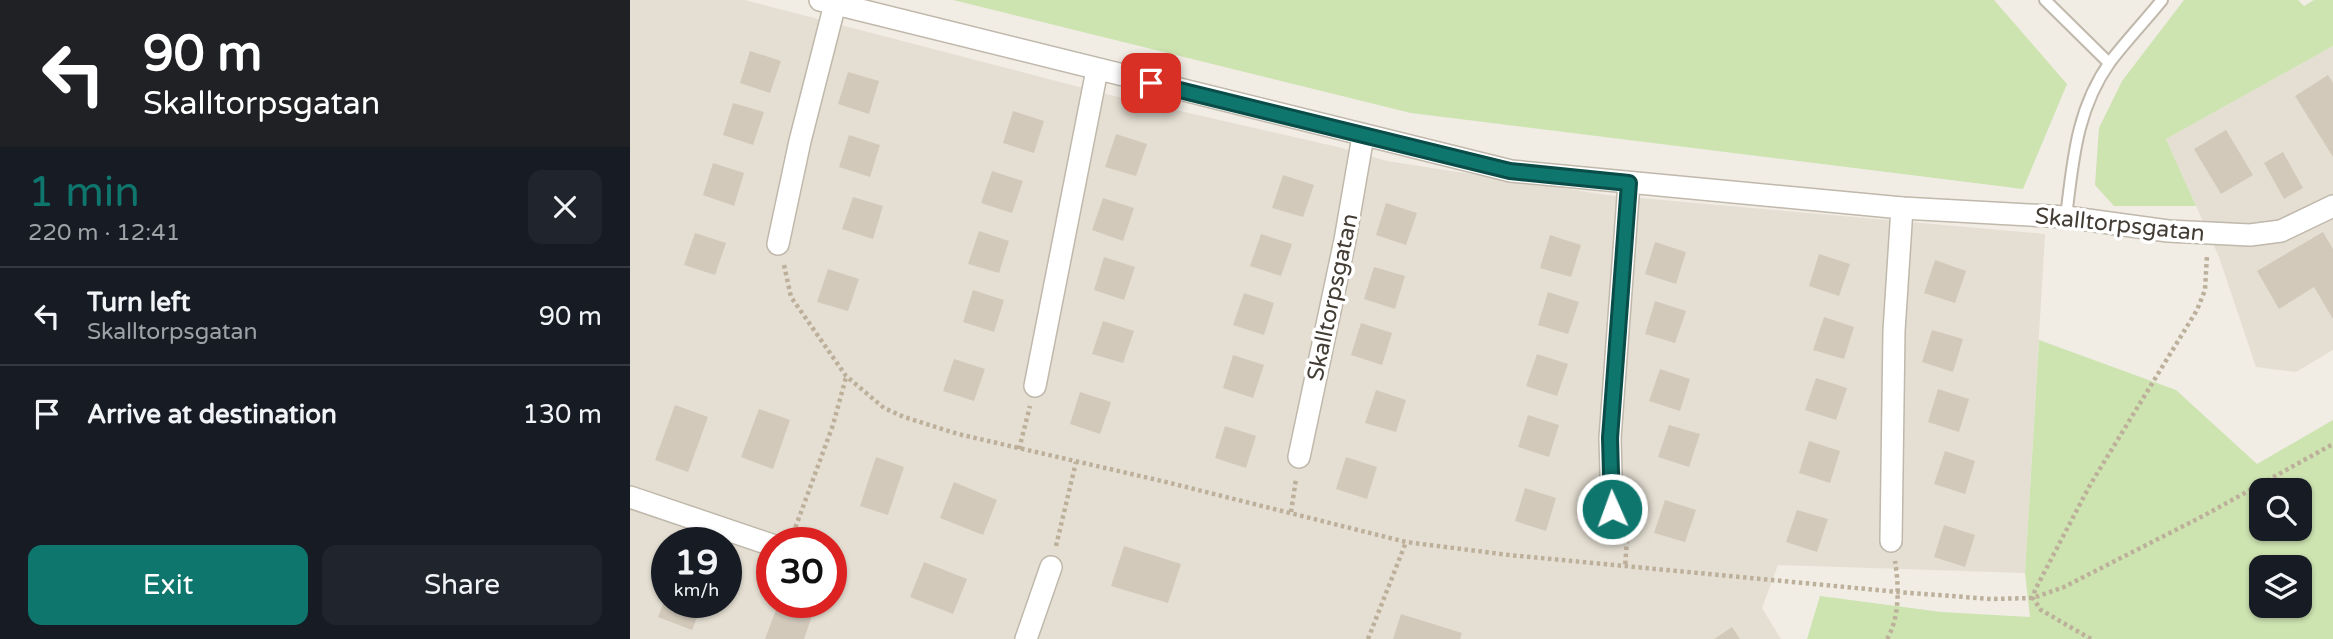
<!DOCTYPE html>
<html lang="en">
<head>
<meta charset="utf-8">
<style>
	:root { --surface:#171b24; --page:#20242c; --text:#f1f3f6; --muted:#9ea1a6; --line:#363941; --accent:#0f766e }
	body { margin:0; font-family:"Varela Round",sans-serif; background:var(--page); color:var(--text); height:100vh; display:flex; flex-direction:column; font-size:26px; white-space:nowrap }
	* { box-sizing:border-box; margin:0 }
	p { font-size:23px; color:var(--muted) }
	.icon { flex:none; width:38px; height:38px; fill:none; stroke:currentColor; stroke-width:2; stroke-linecap:round; stroke-linejoin:round }
	.map { position:relative; flex:1; overflow:hidden }
	.side { display:flex; flex-direction:column; background:var(--surface); width:630px }
	.side>* { flex:none }
	.guide { background:#202124; color:#fff; overflow:hidden }
	.tools { position:absolute; left:1619px; top:478px; display:grid; gap:14px }
	.tools a { display:grid; place-items:center; width:63px; height:63px; border-radius:14px; background:var(--surface); box-shadow:0 2px 5px #0004; font-size:35px }
	.speed { position:absolute; left:21px; top:527px; display:flex; gap:14px; font-size:35px; font-weight:700; text-align:center }
	.speed>* { display:grid; place-content:center; width:91px; height:91px; border-radius:50%; background:var(--surface); box-shadow:0 2px 5px #0004; line-height:1 }
	.speed small { font-size:18px; font-weight:400 }
	.speed .limit { border:10px solid #d22; background:#fff; color:#111 }
	.pin { position:absolute; display:grid; place-items:center; width:60px; height:60px; color:#fff; margin:-30px; border-radius:14px; box-shadow:0 4px 10px #0006 }
	.me { position:absolute; width:77px; margin:-38px; rotate:358deg; stroke-linejoin:round; filter:drop-shadow(0 0 5px #0008) }
	.turn { display:flex; align-items:center; gap:24px; height:147px; padding:0 28px; font-size:32px }
	.turn .icon { width:91px; height:91px; stroke-width:2.5 }
	.turn b { display:block; font-size:49px; line-height:60px }
	.round { display:grid; place-items:center; flex:none; width:74px; height:74px; border-radius:14px; background:var(--page) }
	.summary { display:flex; align-items:center; justify-content:space-between; height:119px; padding:0 28px }
	h1 { font-size:42px; font-weight:600; line-height:52px; color:var(--accent) }
	.cta { display:flex; gap:14px; margin-top:auto; padding:14px 28px }
	.cta a { flex:1; height:80px; border-radius:14px; background:var(--accent); color:#fff; font-size:28px; font-weight:600; line-height:80px; text-align:center }
	.cta a+a { background:var(--page); color:var(--text) }
	ul { padding:0; list-style:none }
	li { display:flex; align-items:center; gap:21px; height:98px; padding:0 28px; border-top:2px solid var(--line) }
	li div { flex:1 }
	li b { display:block; font-size:26px }
	li em { font-style:normal }
	main { display:flex; flex:1; min-height:0 }
	.map>svg:first-child { display:block }
	.residential { fill:#e5dfd3; fill-rule:evenodd }
	.green { fill:#cde3b0; fill-rule:evenodd }
	.building { fill:#d2c9bb }
	.lines { fill:none; stroke-linecap:round; stroke-linejoin:round }
	.lane-casing { stroke:#bfb8ab; stroke-width:14 }
	.street-casing { stroke:#bfb8ab; stroke-width:24 }
	.path { stroke:#bdb09b; stroke-width:4.5; stroke-dasharray:3.5 3.5; stroke-linecap:butt }
	.lane { stroke:#fff; stroke-width:10 }
	.street { stroke:#fff; stroke-width:21 }
	.route-casing { stroke:#0a4d48; stroke-width:18 }
	.route { stroke:#0f766e; stroke-width:12 }
	.labels { text-anchor:middle; stroke-width:7; stroke-linejoin:round; paint-order:stroke }
	.street-label { font-size:23px; fill:#433d35; stroke:#fff }
</style>
</head>
<body>
<main>
<section class="side">
<div class="guide">
<div class="turn"><svg class="icon" aria-label="left" viewBox="0 0 24 24"><path d="M17 20v-9H6M10 6l-5 5 5 5"/></svg><div><b>90 m</b>Skalltorpsgatan</div></div>
</div>
<div class="summary"><div><h1>1 min</h1><p>220 m · 12:41</p></div><a class="round"><svg class="icon" aria-label="close" viewBox="0 0 24 24"><path d="M6 6l12 12M18 6L6 18"/></svg></a></div>
<ul>
<li><svg class="icon" aria-label="left" viewBox="0 0 24 24"><path d="M17 20v-9H6M10 6l-5 5 5 5"/></svg><div><b>Turn left</b><p>Skalltorpsgatan</p></div><em>90 m</em></li>
<li><svg class="icon" aria-label="arrive" viewBox="0 0 24 24"><path d="M6 21V4h12l-3 4 3 4H6"/></svg><div><b>Arrive at destination</b></div><em>130 m</em></li>
</ul>
<div class="cta"><a>Exit</a><a>Share</a></div>
</section>
<div class="map">
<svg width="1703" height="639" viewBox="0 0 1703 639">
	<rect width="100%" height="100%" fill="#f1ede5"/>
	<g class="residential">
		<path d="M0 0H115L480 95 708 147 757 161 977 195 1415 234 1395 573 1148 565 1132 608 1151 639H0ZM37 542H96V602H37ZM142 542H201V602H142Z"/>
		<polygon points="1703,46 1703,350 1666,372 1626,367 1589,257 1536,139"/>
	</g>
	<g class="green">
		<polygon points="323,0 1364,0 1437,84 1393,189 781,113"/>
		<polygon points="1554,0 1668,0 1674,6 1684,0 1703,0 1703,46 1536,139 1566,206 1484,206 1465,185 1469,128 1492,81"/>
		<path d="M1409 340 1546 390 1627 464 1703 420V639H1177L1190 596 1311 612 1400 617 1395 573ZM1670 490V528H1631V490ZM1631 567H1670V606H1631Z"/>
	</g>
	<g class="building">
		<polygon points="120,51 151,61 140,93 110,83"/>
		<polygon points="218,72 249,81 239,114 208,104"/>
		<polygon points="1698,75 1703,83 1703,157 1665,96"/>
		<polygon points="103,103 134,112 123,145 93,135"/>
		<polygon points="383,111 414,121 404,153 373,143"/>
		<polygon points="1596,130 1623,175 1591,194 1564,149"/>
		<polygon points="486,134 517,144 506,176 475,167"/>
		<polygon points="219,135 250,145 240,177 209,167"/>
		<polygon points="1653,152 1673,188 1654,199 1634,163"/>
		<polygon points="83,163 114,173 104,206 73,195"/>
		<polygon points="362,171 393,181 382,213 351,203"/>
		<polygon points="653,175 684,185 673,217 642,208"/>
		<polygon points="223,197 253,206 243,239 212,229"/>
		<polygon points="473,198 504,208 493,241 462,230"/>
		<polygon points="756,203 787,213 776,245 746,235"/>
		<polygon points="349,231 379,241 369,273 338,264"/>
		<polygon points="1693,232 1703,249 1703,319 1684,287 1649,309 1627,271"/>
		<polygon points="65,233 96,243 85,275 54,265"/>
		<polygon points="631,234 662,244 651,276 620,266"/>
		<polygon points="920,235 951,245 941,277 910,268"/>
		<polygon points="1025,242 1056,252 1046,284 1015,274"/>
		<polygon points="1189,254 1220,264 1209,296 1179,286"/>
		<polygon points="474,257 505,267 494,300 464,290"/>
		<polygon points="1305,260 1336,271 1325,303 1294,293"/>
		<polygon points="744,267 775,276 765,309 734,299"/>
		<polygon points="198,269 229,279 218,311 187,302"/>
		<polygon points="343,290 374,300 364,332 333,322"/>
		<polygon points="918,292 949,302 938,334 908,325"/>
		<polygon points="614,293 644,303 634,335 603,325"/>
		<polygon points="1025,301 1056,311 1045,343 1015,334"/>
		<polygon points="1194,317 1224,327 1214,359 1183,350"/>
		<polygon points="473,321 504,331 493,363 462,354"/>
		<polygon points="731,323 762,333 752,365 721,355"/>
		<polygon points="1302,330 1333,339 1323,372 1292,362"/>
		<polygon points="907,354 938,364 927,396 896,386"/>
		<polygon points="603,355 634,365 623,398 593,388"/>
		<polygon points="324,359 355,369 344,401 313,391"/>
		<polygon points="1030,369 1060,379 1050,411 1019,401"/>
		<polygon points="1186,378 1217,388 1206,420 1175,410"/>
		<polygon points="1308,389 1339,399 1329,432 1298,422"/>
		<polygon points="746,390 776,400 766,432 735,423"/>
		<polygon points="450,392 481,402 470,434 440,424"/>
		<polygon points="45,405 78,417 58,472 25,460"/>
		<polygon points="129,409 160,420 143,469 111,457"/>
		<polygon points="898,415 929,425 919,457 888,447"/>
		<polygon points="1039,425 1070,434 1059,467 1028,457"/>
		<polygon points="595,426 626,436 616,468 585,458"/>
		<polygon points="1179,441 1210,451 1200,483 1169,473"/>
		<polygon points="1315,451 1345,461 1335,494 1304,484"/>
		<polygon points="246,457 274,467 258,515 230,506"/>
		<polygon points="716,457 747,467 737,499 706,489"/>
		<polygon points="324,482 367,500 353,535 310,518"/>
		<polygon points="895,488 926,498 916,531 885,521"/>
		<polygon points="1035,500 1066,510 1055,542 1024,533"/>
		<polygon points="1167,510 1198,519 1187,552 1156,542"/>
		<polygon points="1314,525 1345,535 1335,567 1304,557"/>
		<polygon points="494,546 551,564 538,603 481,586"/>
		<polygon points="294,562 337,579 323,614 280,597"/>
		<polygon points="37,595 37,602 73,602 62,630 28,617"/>
		<polygon points="149,602 183,613 174,639 135,639"/>
		<polygon points="771,614 832,633 830,639 763,639"/>
		<polygon points="1102,627 1110,639 1084,639"/>
	</g>
	<g class="lines">
		<g class="lane-casing">
			<g id="lane">
				<polyline points="1415,0 1479,63"/>
				<path d="M1436 217C1443 161 1446 110 1480 62 1496 41 1515 21 1532 0"/>
			</g>
		</g>
		<g class="street-casing">
			<g id="street">
				<polyline points="190,0 881,171 1272,208 1436,217 1538,231 1620,235 1651,231 1703,206"/>
				<polyline points="148,244 170,141 205,4"/>
				<polyline points="405,386 467,70"/>
				<polyline points="669,457 715,240 733,136"/>
				<polyline points="0,497 142,545"/>
				<polyline points="982,509 980,438 999,183"/>
				<polyline points="1261,541 1264,331 1272,208"/>
				<polyline points="396,639 421,567"/>
			</g>
		</g>
		<g class="path">
			<polyline points="154,265 161,297 216,376 254,408 274,417 328,434 536,482 776,542 879,555 1268,592 1361,599 1403,598 1434,587 1575,515 1703,444"/>
			<polyline points="389,449 400,406"/>
			<polyline points="661,512 666,479"/>
			<polyline points="991,527 997,540 995,567"/>
			<polyline points="163,534 203,425 216,377"/>
			<polyline points="426,546 446,462"/>
			<polyline points="738,639 776,542"/>
			<path d="M1257 639C1270 617 1269 586 1265 561"/>
			<polyline points="1461,639 1411,610 1403,598 1405,590 1460,485 1567,310 1575,290 1577,255"/>
		</g>
		<use href="#lane" class="lane"/>
		<use href="#street" class="street"/>
	</g>
	<g class="lines">
		<g class="route-casing">
			<polyline id="route" points="521,83 880,171 999,183 980,438 982,509"/>
		</g>
		<use href="#route" class="route"/>
	</g>
	<g class="labels">
		<g class="street-label">
			<text transform="translate(1490 224) rotate(6)" y="8">Skalltorpsgatan</text>
			<text transform="translate(702 297) rotate(-78)" y="8">Skalltorpsgatan</text>
		</g>
	</g>
</svg>
<div class="tools">
<a><svg class="icon" aria-label="search" viewBox="0 0 24 24"><circle cx="10" cy="10" r="6"/><path d="M15 15l6 6"/></svg></a>
<a><svg class="icon" aria-label="layers" viewBox="0 0 24 24"><path d="M12 4l9 5-9 5-9-5zM3 14l9 5 9-5"/></svg></a>
</div>
<div class="speed"><div>19<small>km/h</small></div><div class="limit">30</div></div>
<div class="pin" style="left:521px;top:83px;background:#d93025"><svg class="icon" aria-label="arrive" viewBox="0 0 24 24"><path d="M6 21V4h12l-3 4 3 4H6"/></svg></div>
<svg class="me" style="left:982px;top:509px" viewBox="-20 -20 40 40"><circle r="17" fill="#0f766e" stroke="#fff" stroke-width="3"/><path d="M0-11L8 9 0 5-8 9z" fill="#fff"/></svg>
</div>
</main>
</body>
</html>
